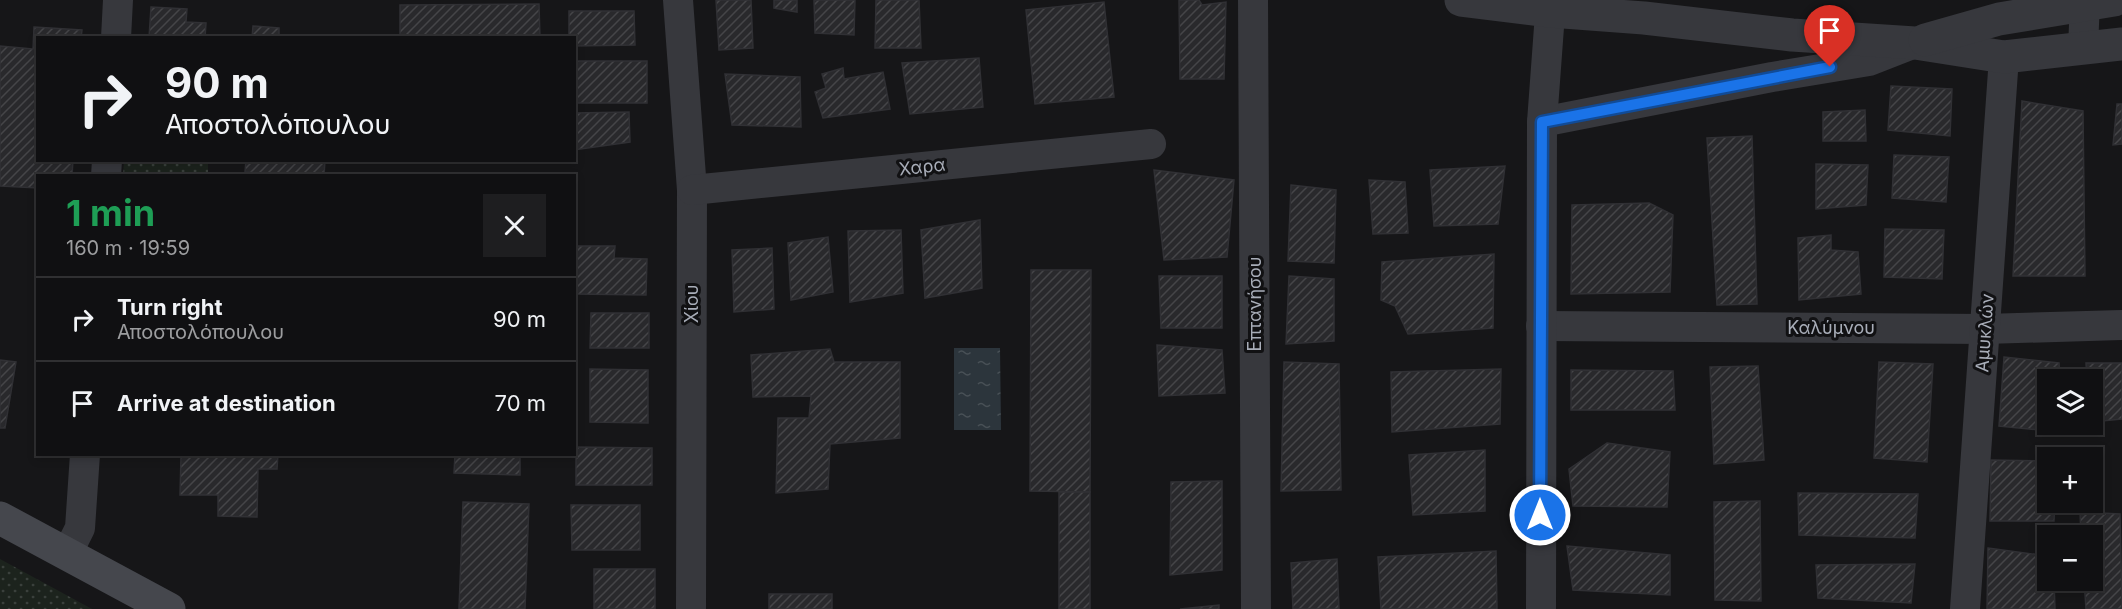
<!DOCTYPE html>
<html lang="en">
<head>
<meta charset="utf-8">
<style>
	:root { --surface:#101012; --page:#1e1e20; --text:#f1f3f6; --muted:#9c9d9f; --line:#303032 }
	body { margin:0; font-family:Inter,sans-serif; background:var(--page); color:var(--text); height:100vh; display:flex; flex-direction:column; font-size:22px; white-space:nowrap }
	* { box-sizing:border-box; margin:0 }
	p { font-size:20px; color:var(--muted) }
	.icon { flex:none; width:33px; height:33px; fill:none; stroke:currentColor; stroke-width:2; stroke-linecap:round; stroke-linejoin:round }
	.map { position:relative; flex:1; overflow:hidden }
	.details { position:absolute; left:36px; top:174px; width:540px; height:282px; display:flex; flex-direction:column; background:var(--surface); border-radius:0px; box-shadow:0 3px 9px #0003,0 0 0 2px var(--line) }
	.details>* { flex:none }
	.guide { position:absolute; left:36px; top:36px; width:540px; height:126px; border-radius:0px; box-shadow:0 3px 9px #0003,0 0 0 2px var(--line); background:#101012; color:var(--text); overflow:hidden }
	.controls { position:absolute; left:2037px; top:369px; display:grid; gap:12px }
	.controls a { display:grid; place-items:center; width:66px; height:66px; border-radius:0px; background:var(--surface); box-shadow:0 3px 9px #0003,0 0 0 2px var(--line); font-size:30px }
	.pin { position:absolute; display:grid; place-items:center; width:51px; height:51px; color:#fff; margin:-62px -26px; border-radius:50% 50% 50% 0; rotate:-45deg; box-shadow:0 0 6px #0007 }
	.pin .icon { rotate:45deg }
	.me { position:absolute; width:66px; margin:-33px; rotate:0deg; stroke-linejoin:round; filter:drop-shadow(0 0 4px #0008) }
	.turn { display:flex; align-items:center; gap:21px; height:126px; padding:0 30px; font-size:27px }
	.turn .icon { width:78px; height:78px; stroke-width:2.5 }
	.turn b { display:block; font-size:42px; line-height:51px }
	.round { display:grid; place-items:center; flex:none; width:63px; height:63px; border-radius:0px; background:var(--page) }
	.overview { display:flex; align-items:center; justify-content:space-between; height:102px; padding:0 30px }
	h1 { font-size:36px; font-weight:700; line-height:45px; color:#1e9e55 }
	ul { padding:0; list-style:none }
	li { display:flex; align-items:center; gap:18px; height:84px; padding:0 30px; border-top:2px solid var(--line) }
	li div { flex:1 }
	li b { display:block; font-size:22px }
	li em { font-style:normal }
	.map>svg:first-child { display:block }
	.garden { fill:url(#garden-dots) }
	.water { fill:url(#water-ripples) }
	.building { fill:url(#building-hatch); stroke:#303034; stroke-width:1.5 }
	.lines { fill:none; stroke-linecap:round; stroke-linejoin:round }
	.minor { stroke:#37383d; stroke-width:30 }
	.tertiary { stroke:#37383d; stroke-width:33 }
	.secondary { stroke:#45474d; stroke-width:33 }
	.route-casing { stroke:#114b97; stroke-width:15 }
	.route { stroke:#1a73e8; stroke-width:10 }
	.labels { text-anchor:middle; stroke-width:6; stroke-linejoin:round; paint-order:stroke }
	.street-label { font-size:18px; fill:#a8adb8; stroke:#111113 }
</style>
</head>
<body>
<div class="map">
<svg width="2122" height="609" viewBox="0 0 2122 609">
	<defs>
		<pattern id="garden-dots" width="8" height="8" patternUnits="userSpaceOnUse" patternTransform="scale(1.5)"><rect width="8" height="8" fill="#1c231d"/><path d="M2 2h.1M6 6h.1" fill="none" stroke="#3a403c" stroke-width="1.8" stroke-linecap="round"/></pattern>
		<pattern id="water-ripples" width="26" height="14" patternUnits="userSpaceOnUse" patternTransform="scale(1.5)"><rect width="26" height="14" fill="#2c353c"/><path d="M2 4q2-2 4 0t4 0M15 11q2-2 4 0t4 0" fill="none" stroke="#485056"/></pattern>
		<pattern id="building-hatch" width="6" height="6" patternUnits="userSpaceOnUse" patternTransform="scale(1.5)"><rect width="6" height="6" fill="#29292c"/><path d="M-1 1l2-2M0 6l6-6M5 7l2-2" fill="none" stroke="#454548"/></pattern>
	</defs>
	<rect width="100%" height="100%" fill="#161618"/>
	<g class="garden">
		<polygon points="124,161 208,161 208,175 123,175"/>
		<polygon points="0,559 92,609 0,609"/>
	</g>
	<polygon class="water" points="954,348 1000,348 1001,430 954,430"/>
	<g class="building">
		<polygon points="716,0 751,0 753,48 719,50"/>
		<polygon points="774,0 797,0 797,12 774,8"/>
		<polygon points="814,0 855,0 854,35 815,33"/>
		<polygon points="876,0 919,0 921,48 875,48"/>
		<polygon points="1179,0 1199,0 1202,5 1226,2 1224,79 1180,79"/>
		<polygon points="1104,2 1114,97 1035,104 1026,10"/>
		<polygon points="539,4 540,38 400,38 400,5"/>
		<polygon points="151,7 187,9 186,22 206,23 205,38 149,38"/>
		<polygon points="569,11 634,11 635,45 574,46 574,38 569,38"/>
		<polygon points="253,26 279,28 279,38 252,38"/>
		<polygon points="34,27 82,30 81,38 38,38 38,160 73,160 72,176 38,176 38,188 0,186 0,46 33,49"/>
		<polygon points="979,58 983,107 910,114 902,63"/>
		<rect x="574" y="61" width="73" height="42"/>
		<polygon points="843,68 844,79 883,72 890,109 823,118 815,92 826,88 822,74"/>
		<polygon points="725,74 800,77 801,127 732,125"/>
		<polygon points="1891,86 1952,89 1950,136 1888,130"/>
		<polygon points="2022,101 2083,111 2085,276 2013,276"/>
		<polygon points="2117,104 2122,104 2122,144 2113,145"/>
		<polygon points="1865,110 1866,141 1823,141 1823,112"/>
		<polygon points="629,112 630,142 574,150 574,113"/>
		<polygon points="1752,136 1757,304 1717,305 1707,138"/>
		<polygon points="1894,155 1949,157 1946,202 1892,198"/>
		<polygon points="246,160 325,160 324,176 279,176 279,174 245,172"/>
		<polygon points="1816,164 1868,165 1866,205 1816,209"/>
		<polygon points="1505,166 1498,224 1434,226 1430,170"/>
		<polygon points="1154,170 1234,180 1227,257 1164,260"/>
		<polygon points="1369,180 1405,182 1408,233 1373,234"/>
		<polygon points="1291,185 1336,190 1334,263 1288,261"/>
		<polygon points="1649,203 1673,215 1670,292 1571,294 1572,205"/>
		<polygon points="980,220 982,288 925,298 921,230"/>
		<polygon points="1885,229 1944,230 1942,279 1884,277"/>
		<polygon points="901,230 903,293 850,302 848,231"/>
		<polygon points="1831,235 1831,250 1858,252 1861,294 1799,300 1798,238"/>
		<polygon points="828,237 833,292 791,300 788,243"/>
		<polygon points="574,246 615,246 614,258 647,259 646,295 574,294"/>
		<polygon points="772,248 774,309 734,312 732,250"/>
		<polygon points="1494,254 1493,328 1408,334 1395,306 1381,300 1382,262"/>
		<polygon points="1031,270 1091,270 1090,492 1030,491"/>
		<polygon points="1159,276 1222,276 1222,328 1161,328"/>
		<polygon points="1289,276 1334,279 1334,341 1286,344"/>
		<polygon points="591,313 649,313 649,348 590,348"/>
		<polygon points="1157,345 1222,350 1225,393 1159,396"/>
		<polygon points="830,349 834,362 900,362 900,438 830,444 828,489 776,493 778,418 809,418 811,396 753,397 751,355"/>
		<polygon points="2004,357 2059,363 2060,380 2048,380 2048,424 2061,424 2061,432 1999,426"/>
		<polygon points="0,360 16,362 5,428 0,428"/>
		<polygon points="1284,362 1339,364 1341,490 1281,491"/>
		<polygon points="1879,362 1933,364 1927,462 1874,458"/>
		<polygon points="2086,363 2122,363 2122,419 2092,422 2092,380 2087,380"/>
		<polygon points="1758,366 1764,460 1714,464 1710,367"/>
		<polygon points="590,369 648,370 648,423 590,422"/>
		<polygon points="1501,369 1500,424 1392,432 1391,372"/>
		<polygon points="1571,370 1673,371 1675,410 1571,410"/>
		<polygon points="1607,443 1670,452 1667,507 1573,506 1569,469"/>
		<polygon points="576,447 652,448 652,485 576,485"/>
		<polygon points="1485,450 1485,511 1413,515 1409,455"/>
		<polygon points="278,454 277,469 258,469 257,517 218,516 218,495 180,495 181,456 164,455"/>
		<polygon points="455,454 520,454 520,475 454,473"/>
		<polygon points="1991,460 2048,461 2048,502 2055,502 2054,521 1990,521"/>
		<polygon points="1222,481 1222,570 1170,575 1171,482"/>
		<rect x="1059" y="492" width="31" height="117"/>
		<polygon points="1798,493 1918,494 1915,538 1799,535"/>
		<polygon points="1760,501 1761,601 1715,600 1714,502"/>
		<polygon points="463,502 529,504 525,609 459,609"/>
		<polygon points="571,505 640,505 640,550 572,550"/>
		<polygon points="2080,512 2120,514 2122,609 2086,609 2084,580 2092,580 2092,536 2081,536"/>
		<polygon points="1567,546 1670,555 1670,595 1573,590"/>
		<polygon points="1988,548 2048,556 2048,580 2054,580 2055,609 1987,609"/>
		<polygon points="1496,551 1497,609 1381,609 1378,557"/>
		<polygon points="1337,559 1339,609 1293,609 1291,563"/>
		<polygon points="1915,564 1911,603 1818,598 1816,565"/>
		<rect x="594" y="569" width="61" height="40"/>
		<rect x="769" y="594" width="63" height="15"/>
		<polygon points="1219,605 1219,609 1180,609"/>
	</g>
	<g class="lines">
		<g class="minor">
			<polyline points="678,0 692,190 691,609"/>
			<polyline points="1253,0 1256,609"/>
			<polyline points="116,38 118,0"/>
			<polyline points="2083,49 2085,0"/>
			<polyline points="1542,122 1772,77 1869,61 1915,43"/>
			<polyline points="106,176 107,160"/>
			<polyline points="692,190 1151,144"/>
			<polyline points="1541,326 1985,329 2122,325"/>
			<polyline points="67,554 80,528 85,454"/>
			<polyline points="1541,609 1542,122 1551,0"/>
			<polyline points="1965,609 2004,57"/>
		</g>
		<g class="tertiary">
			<polyline points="1461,0 1550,11 1644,18 1792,35 1915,43 2004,57 2122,44"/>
			<polyline points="1925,40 1999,19 2114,0"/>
		</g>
		<polyline class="secondary" points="0,518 169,609"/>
	</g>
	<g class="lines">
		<g class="route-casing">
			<polyline id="route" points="1540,515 1542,122 1830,67"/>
		</g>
		<use href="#route" class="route"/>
	</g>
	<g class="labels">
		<g class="street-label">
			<text transform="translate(922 167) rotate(-6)" y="6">Χαρα</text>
			<text transform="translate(692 304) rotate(-90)" y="6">Χίου</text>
			<text transform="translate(1255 304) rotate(-90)" y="6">Επτανήσου</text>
			<text x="1831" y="334">Καλύμνου</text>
			<text transform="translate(1985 333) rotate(-86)" y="6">Αμυκλών</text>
		</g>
	</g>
</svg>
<div class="controls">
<a><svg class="icon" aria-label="layers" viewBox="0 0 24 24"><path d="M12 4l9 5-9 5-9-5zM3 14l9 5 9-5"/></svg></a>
<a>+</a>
<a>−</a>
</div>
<div class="pin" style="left:1830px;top:67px;background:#d93025"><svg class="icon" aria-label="arrive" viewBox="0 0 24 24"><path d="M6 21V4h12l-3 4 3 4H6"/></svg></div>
<svg class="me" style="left:1540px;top:515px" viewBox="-20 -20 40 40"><circle r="17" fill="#1a73e8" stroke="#fff" stroke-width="3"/><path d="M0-11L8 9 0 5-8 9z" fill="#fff"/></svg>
<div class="guide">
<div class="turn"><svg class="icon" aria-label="right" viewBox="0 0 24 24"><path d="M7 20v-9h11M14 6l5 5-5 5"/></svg><div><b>90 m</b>Αποστολόπουλου</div></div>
</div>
<section class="details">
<div class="overview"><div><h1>1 min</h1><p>160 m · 19:59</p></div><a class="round"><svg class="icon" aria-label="close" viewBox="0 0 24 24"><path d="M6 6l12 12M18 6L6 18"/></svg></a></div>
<ul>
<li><svg class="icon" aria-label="right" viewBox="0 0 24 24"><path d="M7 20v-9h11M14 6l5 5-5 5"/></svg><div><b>Turn right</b><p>Αποστολόπουλου</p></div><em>90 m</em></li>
<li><svg class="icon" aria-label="arrive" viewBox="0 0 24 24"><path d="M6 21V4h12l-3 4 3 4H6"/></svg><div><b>Arrive at destination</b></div><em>70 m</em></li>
</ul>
</section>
</div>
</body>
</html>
